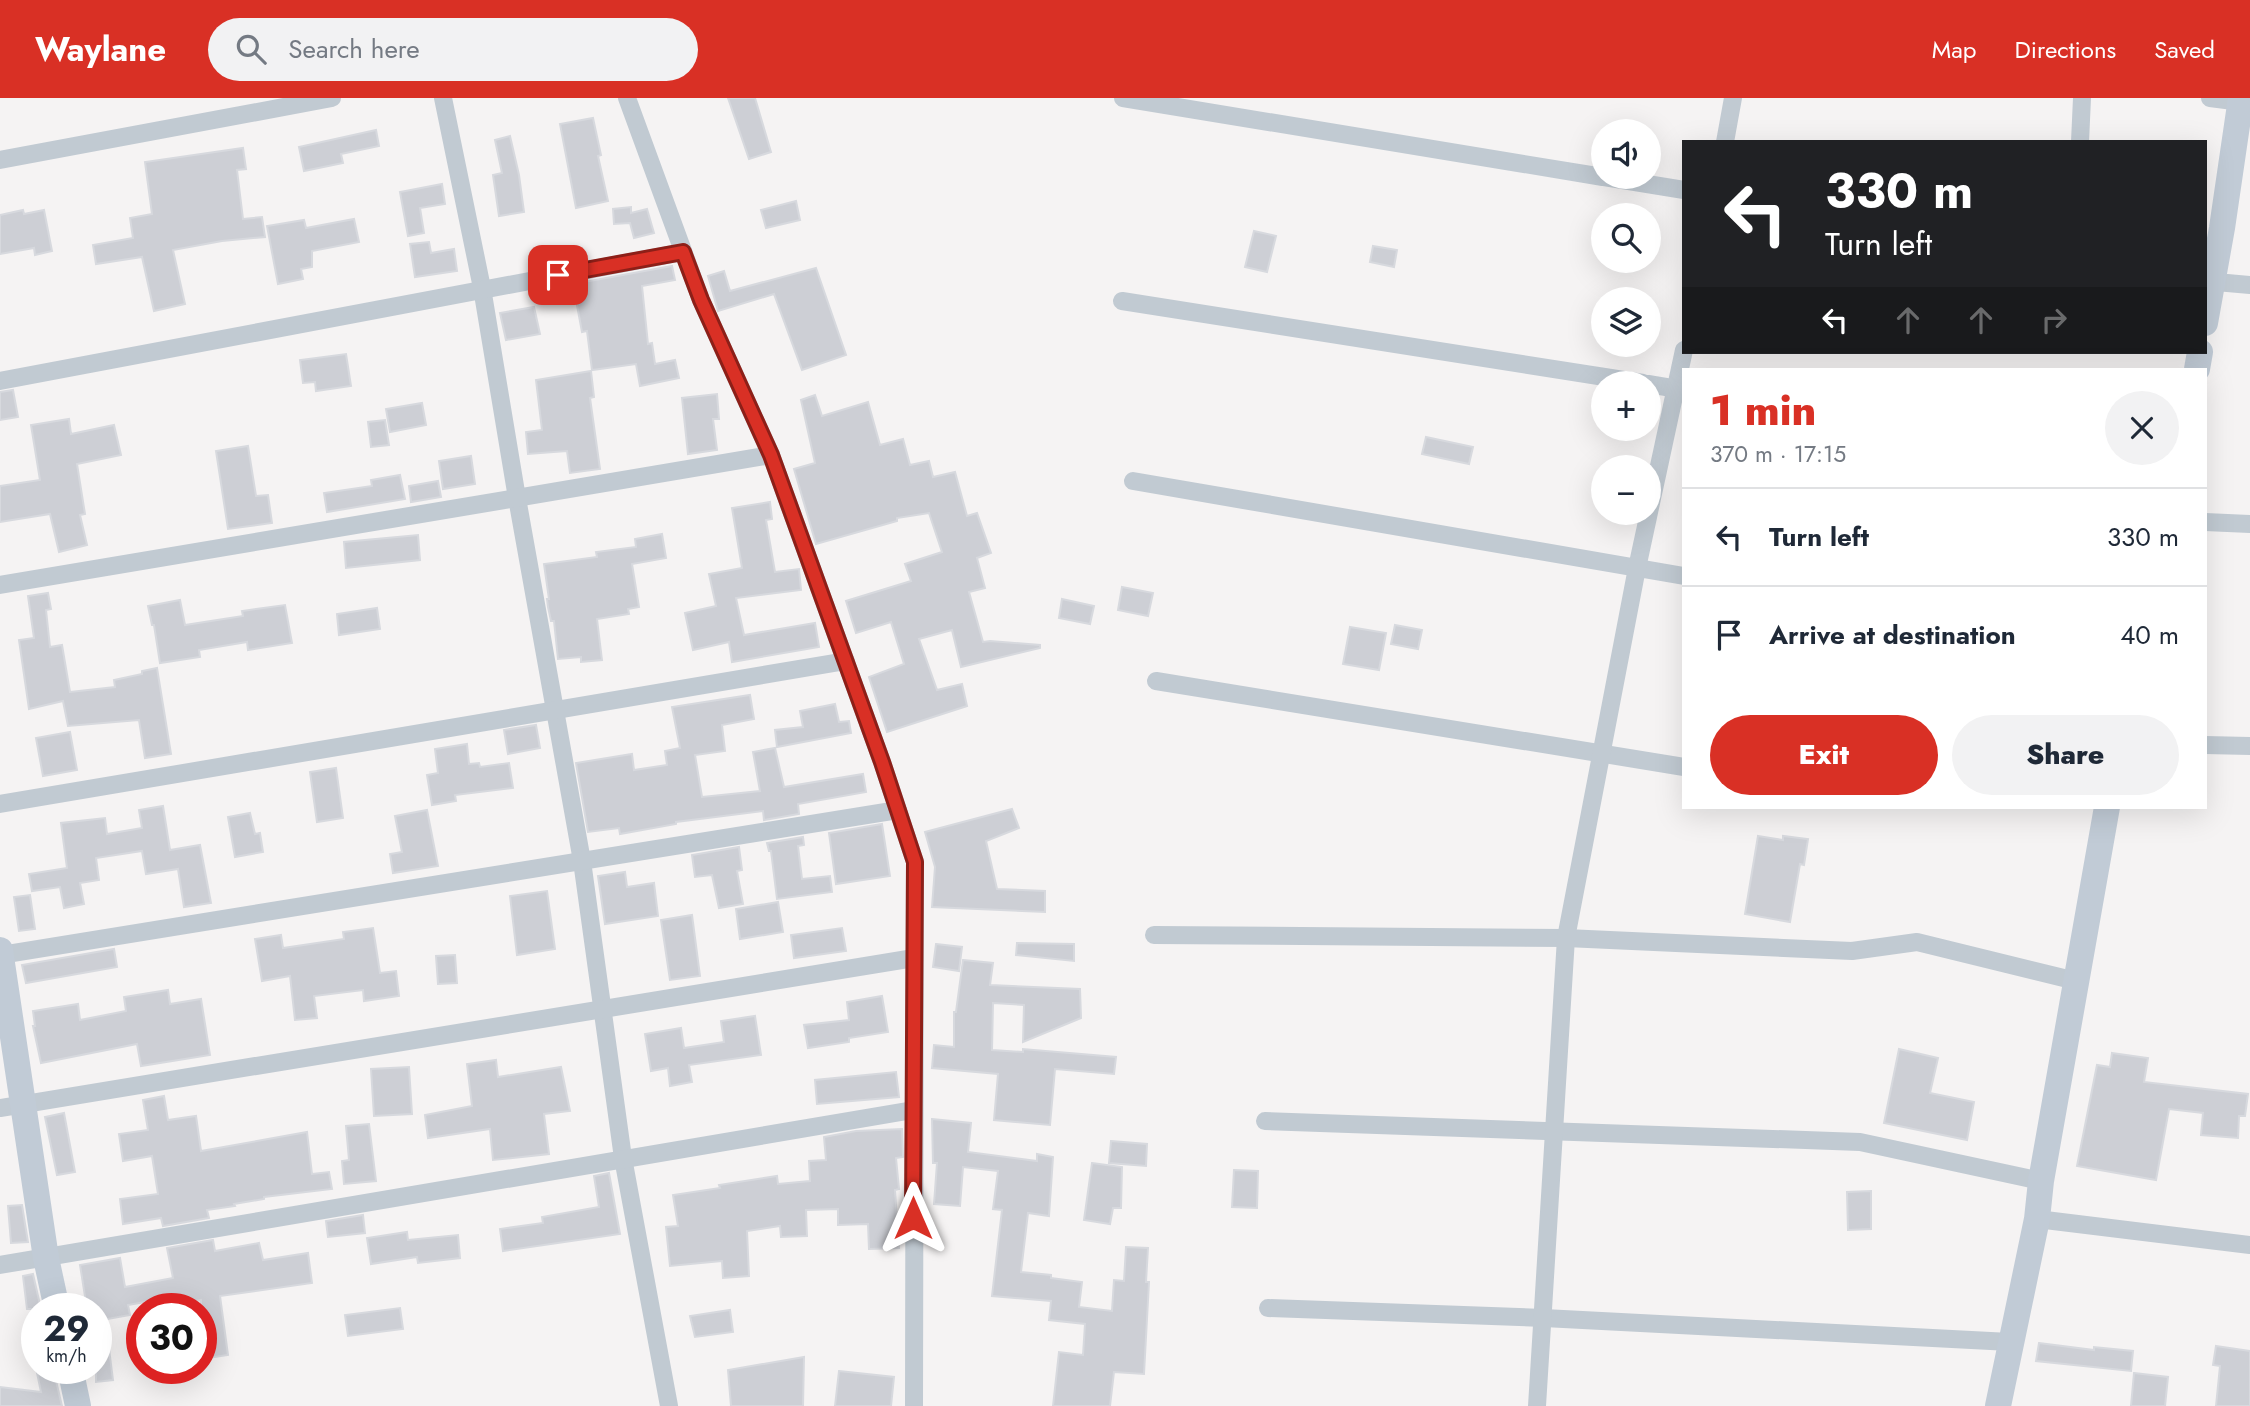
<!DOCTYPE html>
<html lang="en">
<head>
<meta charset="utf-8">
<style>
	:root { --surface:#fff; --page:#f2f2f3; --text:#1f2937; --muted:#747a83; --line:#e0e1e3; --accent:#d93025 }
	body { margin:0; font-family:Jost,sans-serif; background:var(--page); color:var(--text); height:100vh; display:flex; flex-direction:column; font-size:26px; white-space:nowrap }
	* { box-sizing:border-box; margin:0 }
	p { font-size:23px; color:var(--muted) }
	.icon { flex:none; width:38px; height:38px; fill:none; stroke:currentColor; stroke-width:2; stroke-linecap:round; stroke-linejoin:round }
	.map { position:relative; flex:1; overflow:hidden }
	.panel { position:absolute; left:1682px; top:270px; width:525px; height:441px; display:flex; flex-direction:column; background:var(--surface); border-radius:0px; box-shadow:0 7px 28px #0002 }
	.panel>* { flex:none }
	.top-card { position:absolute; left:1682px; top:42px; width:525px; height:214px; border-radius:0px; box-shadow:0 7px 28px #0002; background:#202124; color:#fff; overflow:hidden }
	.buttons { position:absolute; left:1591px; top:21px; display:grid; gap:14px }
	.buttons a { display:grid; place-items:center; width:70px; height:70px; border-radius:50%; background:var(--surface); box-shadow:0 7px 28px #0002; font-size:35px }
	.speed { position:absolute; left:21px; top:1195px; display:flex; gap:14px; font-size:35px; font-weight:700; text-align:center }
	.speed>* { display:grid; place-content:center; width:91px; height:91px; border-radius:50%; background:var(--surface); box-shadow:0 7px 28px #0002; line-height:1 }
	.speed small { font-size:18px; font-weight:400 }
	.speed .limit { border:10px solid #d22; background:#fff; color:#111 }
	.pin { position:absolute; display:grid; place-items:center; width:60px; height:60px; color:#fff; margin:-30px; border-radius:14px; box-shadow:0 4px 10px #0006 }
	.me { position:absolute; width:77px; margin:-38px; rotate:0deg; stroke-linejoin:round; filter:drop-shadow(0 0 5px #0008) }
	.turn { display:flex; align-items:center; gap:24px; height:147px; padding:0 28px; font-size:32px }
	.turn .icon { width:91px; height:91px; stroke-width:2.5 }
	.turn b { display:block; font-size:49px; line-height:60px }
	.lanes { display:flex; align-items:center; height:66px; padding:0 28px; background:#0003; justify-content:center; gap:35px; direction:ltr }
	.lanes .off { opacity:.35 }
	.round { display:grid; place-items:center; flex:none; width:74px; height:74px; border-radius:37px; background:var(--page) }
	.summary { display:flex; align-items:center; justify-content:space-between; height:119px; padding:0 28px }
	h1 { font-size:42px; font-weight:800; line-height:52px; color:var(--accent) }
	.button { display:flex; gap:14px; margin-top:auto; padding:14px 28px }
	.button a { flex:1; height:80px; border-radius:42px; background:var(--accent); color:#fff; font-size:28px; font-weight:800; line-height:80px; text-align:center }
	.button a+a { background:var(--page); color:var(--text) }
	ul { padding:0; list-style:none }
	li { display:flex; align-items:center; gap:21px; height:98px; padding:0 28px; border-top:2px solid var(--line) }
	li div { flex:1 }
	li b { display:block; font-size:26px }
	li em { font-style:normal }
	header { display:flex; align-items:center; gap:42px; box-sizing:border-box; height:98px; padding:0 35px; background:var(--accent); color:#fff }
	header strong { font-size:33px }
	nav { display:flex; gap:38px; margin-inline-start:auto; font-size:24px }
	.search { width:490px; height:63px; background:var(--page); display:flex; align-items:center; gap:18px; box-sizing:border-box; padding:0 24px; border-radius:38px; color:var(--muted); font-size:26px }
	.map>svg:first-child { display:block }
	.building { fill:#cdcfd5; stroke:#d7d9de; stroke-width:2 }
	.lines { fill:none; stroke-linecap:round; stroke-linejoin:round }
	.street { stroke:#c1cad2; stroke-width:18 }
	.secondary { stroke:#c1cbd6; stroke-width:26 }
	.route-casing { stroke:#8d1f18; stroke-width:18 }
	.route { stroke:#d93025; stroke-width:12 }
</style>
</head>
<body>
<header>
<strong>Waylane</strong>
<div class="search"><svg class="icon" aria-label="search" viewBox="0 0 24 24"><circle cx="10" cy="10" r="6"/><path d="M15 15l6 6"/></svg>Search here</div>
<nav><a>Map</a><a>Directions</a><a>Saved</a></nav>
</header>
<div class="map">
<svg width="2250" height="1308" viewBox="0 0 2250 1308">
	<rect width="100%" height="100%" fill="#f5f3f3"/>
	<g class="building">
		<polygon points="728,0 755,0 771,54 749,61"/>
		<polygon points="593,20 601,57 598,58 608,103 576,110 560,26"/>
		<polygon points="376,32 379,48 341,56 343,65 304,73 299,49"/>
		<polygon points="510,38 519,77 524,114 499,118 493,77 502,75 495,42"/>
		<polygon points="243,50 246,71 237,72 243,121 262,119 265,139 222,143 173,152 185,206 154,213 142,159 96,166 93,147 133,140 130,120 152,116 145,64"/>
		<polygon points="442,86 445,106 420,110 424,135 408,138 400,94"/>
		<polygon points="796,103 800,122 766,130 761,112"/>
		<polygon points="631,109 631,115 647,111 654,135 634,140 630,125 614,126 613,111"/>
		<polygon points="23,112 24,116 44,112 52,153 35,157 34,150 0,156 0,117"/>
		<polygon points="354,121 359,144 312,153 312,169 301,171 303,181 278,186 267,128 304,122 306,130"/>
		<polygon points="1254,133 1276,138 1267,174 1245,169"/>
		<polygon points="429,144 431,155 454,151 457,173 415,179 410,146"/>
		<polygon points="1373,148 1397,152 1394,169 1370,164"/>
		<polygon points="672,168 675,182 642,188 648,246 652,245 655,266 675,262 679,280 640,288 636,266 592,272 587,233 582,234 573,186"/>
		<polygon points="816,170 846,257 802,272 774,196 718,213 708,178 724,173 730,193"/>
		<polygon points="534,209 540,236 506,242 500,215"/>
		<polygon points="346,256 351,288 316,293 315,284 303,285 300,262"/>
		<polygon points="591,273 594,299 590,300 600,371 570,375 567,353 528,356 526,334 542,332 536,282"/>
		<polygon points="13,292 18,319 0,322 0,294"/>
		<polygon points="717,296 719,321 713,321 717,352 688,356 682,300"/>
		<polygon points="815,297 822,318 868,304 880,347 903,341 910,367 929,363 933,379 955,374 967,418 977,415 991,455 977,460 985,490 969,494 983,544 990,543 1040,547 1040,550 961,569 952,532 919,541 937,592 962,586 967,608 887,634 869,579 904,566 891,524 856,535 846,503 911,483 905,466 942,454 929,415 897,420 897,423 816,446 794,371 815,365 801,302"/>
		<polygon points="422,305 426,327 390,334 386,311"/>
		<polygon points="69,321 71,336 114,327 121,357 77,366 85,416 80,417 87,447 59,454 50,416 0,424 0,388 40,382 31,327"/>
		<polygon points="385,322 389,347 371,349 368,324"/>
		<polygon points="1426,339 1473,349 1469,366 1422,356"/>
		<polygon points="248,348 256,398 268,397 272,425 228,431 216,353"/>
		<polygon points="471,358 475,386 443,391 439,363"/>
		<polygon points="400,377 405,401 327,414 324,395 372,388 371,382"/>
		<polygon points="438,383 441,399 411,404 409,388"/>
		<polygon points="770,404 772,421 766,422 775,474 799,471 801,492 736,500 744,537 815,525 819,549 732,564 729,544 693,552 685,515 716,508 709,476 742,470 732,410"/>
		<polygon points="662,436 666,460 632,466 639,509 628,511 629,516 597,521 602,562 581,564 581,559 558,561 554,523 551,523 548,509 547,501 549,501 544,466 597,459 596,454 636,449 635,441"/>
		<polygon points="418,437 420,462 346,470 344,444"/>
		<polygon points="1122,489 1153,495 1148,518 1118,512"/>
		<polygon points="48,495 51,511 46,512 50,549 62,547 70,594 115,589 114,582 142,576 142,573 157,570 171,656 145,660 139,622 68,628 63,603 29,611 19,542 34,540 28,498"/>
		<polygon points="1062,501 1094,508 1090,526 1059,520"/>
		<polygon points="180,502 185,527 243,518 242,513 285,507 292,545 248,552 247,544 199,552 200,559 160,565 154,527 152,527 148,508"/>
		<polygon points="377,510 380,531 339,537 337,516"/>
		<polygon points="1395,527 1422,532 1418,551 1391,546"/>
		<polygon points="1350,529 1386,535 1379,572 1343,566"/>
		<polygon points="750,597 754,621 722,627 725,653 695,657 702,699 760,693 753,654 775,650 784,689 863,676 866,694 798,706 799,716 764,722 763,713 676,724 676,726 620,736 619,730 588,734 576,665 632,656 634,672 667,667 665,653 680,650 672,609"/>
		<polygon points="835,606 839,624 849,623 851,635 777,649 775,632 803,629 800,613"/>
		<polygon points="536,627 540,650 508,656 504,632"/>
		<polygon points="70,634 77,672 43,678 36,640"/>
		<polygon points="467,646 469,666 479,665 480,669 509,665 513,690 455,697 456,703 432,707 427,677 438,675 435,651"/>
		<polygon points="336,670 343,720 317,724 310,674"/>
		<polygon points="163,708 170,752 200,747 211,805 184,809 178,771 146,776 142,753 96,760 99,782 80,785 84,806 64,810 60,789 32,793 29,776 67,770 61,725 105,720 107,736 142,730 139,712"/>
		<polygon points="1012,711 1019,730 986,743 997,791 1045,793 1045,814 932,809 935,769 925,734"/>
		<polygon points="427,712 438,768 393,775 390,756 402,754 395,718"/>
		<polygon points="250,715 255,736 260,735 263,754 235,759 228,719"/>
		<polygon points="882,726 890,778 836,786 829,735"/>
		<polygon points="1758,738 1783,742 1783,738 1808,741 1804,767 1800,766 1790,824 1745,816"/>
		<polygon points="803,739 804,747 798,748 802,781 830,778 832,794 777,801 771,753 769,753 767,745"/>
		<polygon points="739,749 742,772 737,773 743,806 719,810 712,777 695,779 692,757"/>
		<polygon points="625,774 627,789 654,785 658,818 605,826 598,778"/>
		<polygon points="547,793 555,851 517,857 510,798"/>
		<polygon points="30,797 35,831 19,833 14,799"/>
		<polygon points="778,804 783,834 740,841 736,811"/>
		<polygon points="692,817 700,878 670,882 661,822"/>
		<polygon points="373,830 380,875 396,873 399,898 364,903 363,892 314,898 317,920 295,922 290,878 262,883 255,841 281,837 283,850 344,841 343,834"/>
		<polygon points="842,830 846,853 794,860 791,837"/>
		<polygon points="1017,845 1074,846 1074,863 1016,857"/>
		<polygon points="936,846 962,849 959,873 933,869"/>
		<polygon points="114,851 117,869 26,885 22,867"/>
		<polygon points="455,857 457,885 438,886 436,858"/>
		<polygon points="963,862 993,865 990,887 1080,891 1081,920 1023,944 1024,907 993,905 992,952 1023,954 1023,951 1116,959 1114,976 1055,971 1050,1027 994,1022 998,976 932,970 934,947 954,949 954,914 956,914"/>
		<polygon points="168,892 170,906 201,901 210,957 141,968 137,946 41,965 33,928 35,928 33,913 78,906 80,922 126,913 124,899"/>
		<polygon points="882,898 888,934 849,940 849,944 808,950 804,927 849,922 847,904"/>
		<polygon points="755,918 761,957 689,967 692,984 670,988 668,970 651,973 645,936 681,930 684,950 724,944 721,923"/>
		<polygon points="1899,951 1938,960 1930,995 1974,1004 1967,1042 1884,1025"/>
		<polygon points="2112,955 2148,960 2144,984 2248,996 2245,1018 2239,1018 2238,1040 2201,1037 2203,1015 2169,1011 2156,1082 2077,1068 2097,967 2110,969"/>
		<polygon points="496,962 498,979 561,969 570,1013 544,1016 549,1056 493,1062 490,1031 428,1040 425,1017 472,1008 467,966"/>
		<polygon points="409,969 412,1016 374,1018 371,971"/>
		<polygon points="896,974 899,999 817,1006 815,982"/>
		<polygon points="164,998 168,1022 196,1018 201,1053 307,1034 312,1076 329,1074 332,1091 264,1099 264,1101 234,1106 235,1108 207,1112 209,1120 163,1128 161,1120 123,1126 120,1101 158,1096 152,1058 123,1063 119,1036 148,1032 143,1002"/>
		<polygon points="64,1015 75,1074 57,1077 45,1019"/>
		<polygon points="932,1021 971,1025 968,1054 1037,1063 1037,1056 1053,1059 1049,1118 1028,1115 1021,1174 1051,1177 1051,1180 1082,1184 1079,1209 1112,1213 1114,1182 1124,1183 1126,1149 1148,1150 1146,1184 1149,1184 1144,1276 1114,1274 1110,1308 1053,1308 1059,1254 1083,1257 1085,1226 1049,1222 1051,1203 992,1198 1002,1112 993,1111 998,1073 963,1069 960,1108 934,1106 937,1065 933,1065"/>
		<polygon points="369,1026 376,1083 344,1086 342,1063 349,1062 346,1028"/>
		<polygon points="902,1031 903,1059 896,1060 899,1091 895,1092 899,1150 869,1151 868,1126 838,1127 838,1111 806,1112 807,1138 781,1139 780,1128 747,1133 749,1178 723,1180 722,1163 670,1168 666,1129 678,1128 673,1097 720,1090 719,1087 777,1078 778,1086 810,1083 809,1063 826,1062 824,1039 856,1033"/>
		<polygon points="1111,1043 1147,1046 1146,1068 1109,1065"/>
		<polygon points="1092,1065 1122,1069 1121,1110 1113,1110 1110,1126 1084,1122"/>
		<polygon points="1234,1072 1258,1073 1257,1110 1232,1109"/>
		<polygon points="609,1075 620,1136 503,1153 500,1131 543,1125 542,1119 599,1109 594,1078"/>
		<polygon points="1871,1093 1871,1131 1848,1132 1847,1094"/>
		<polygon points="22,1107 28,1144 11,1145 8,1108"/>
		<polygon points="363,1117 365,1135 328,1139 326,1123"/>
		<polygon points="407,1134 408,1142 458,1137 460,1160 418,1165 417,1159 371,1166 367,1140"/>
		<polygon points="213,1142 215,1153 259,1145 263,1162 308,1155 312,1185 220,1198 228,1257 201,1261 201,1202 164,1209 162,1201 128,1207 130,1217 96,1223 96,1211 87,1211 80,1167 120,1160 125,1189 173,1180 167,1150"/>
		<polygon points="33,1176 41,1211 27,1211 23,1178"/>
		<polygon points="400,1210 403,1231 348,1238 345,1217"/>
		<polygon points="730,1212 733,1234 695,1239 690,1218"/>
		<polygon points="96,1235 107,1235 113,1282 96,1284"/>
		<polygon points="2039,1245 2094,1252 2094,1249 2133,1253 2131,1273 2036,1263"/>
		<polygon points="2216,1248 2250,1253 2250,1308 2216,1308 2220,1268 2213,1267"/>
		<polygon points="804,1259 803,1308 731,1308 728,1272"/>
		<polygon points="36,1270 53,1270 62,1308 0,1308 0,1289 41,1294"/>
		<polygon points="839,1273 894,1279 891,1308 835,1308"/>
		<polygon points="2134,1275 2168,1279 2165,1308 2131,1308"/>
	</g>
	<g class="lines">
		<g class="street">
			<polyline points="443,0 482,190 517,400 582,763 623,1060 669,1308"/>
			<polyline points="627,0 701,202 771,357 882,664 915,764 914,1308"/>
			<polyline points="1123,0 1603,79"/>
			<polyline points="2210,0 2249,5"/>
			<polyline points="1725,44 1733,0"/>
			<polyline points="2080,44 2082,0"/>
			<polyline points="0,62 332,0"/>
			<polyline points="1604,79 1684,92"/>
			<polyline points="2205,183 2250,187"/>
			<polyline points="1122,203 1643,285"/>
			<polyline points="0,283 683,154"/>
			<polyline points="1648,286 1684,292"/>
			<polyline points="1133,383 1684,478"/>
			<polyline points="2205,424 2250,426"/>
			<polyline points="0,487 771,357"/>
			<polyline points="1156,583 1684,669"/>
			<polyline points="2205,647 2250,648"/>
			<polyline points="0,706 846,563"/>
			<polyline points="1154,837 1566,840 1852,853 1917,844 2076,883"/>
			<polyline points="0,857 898,712"/>
			<polyline points="0,1010 914,860"/>
			<polyline points="1265,1023 1860,1044 2041,1083"/>
			<polyline points="2037,1121 2250,1147"/>
			<polyline points="0,1167 913,1012"/>
			<polyline points="1268,1210 1544,1220 2010,1244"/>
			<polyline points="1537,1308 1566,840 1637,470 1684,252"/>
		</g>
		<g class="secondary">
			<polyline points="2205,225 2222,130 2241,0"/>
			<polyline points="2197,271 2200,254"/>
			<polyline points="0,852 46,1160 57,1211"/>
			<polyline points="70,1270 78,1308"/>
			<polyline points="1998,1308 2037,1121 2041,1083 2107,709"/>
		</g>
	</g>
	<g class="lines">
		<g class="route-casing">
			<polyline id="route" points="558,177 683,154 701,202 771,357 882,664 915,764 913,1120"/>
		</g>
		<use href="#route" class="route"/>
	</g>
</svg>
<div class="buttons">
<a><svg class="icon" aria-label="sound" viewBox="0 0 24 24"><path d="M4 9h4l5-4v14l-5-4H4zM17 9q2 3 0 6"/></svg></a>
<a><svg class="icon" aria-label="search" viewBox="0 0 24 24"><circle cx="10" cy="10" r="6"/><path d="M15 15l6 6"/></svg></a>
<a><svg class="icon" aria-label="layers" viewBox="0 0 24 24"><path d="M12 4l9 5-9 5-9-5zM3 14l9 5 9-5"/></svg></a>
<a>+</a>
<a>−</a>
</div>
<div class="speed"><div>29<small>km/h</small></div><div class="limit">30</div></div>
<div class="pin" style="left:558px;top:177px;background:#d93025"><svg class="icon" aria-label="arrive" viewBox="0 0 24 24"><path d="M6 21V4h12l-3 4 3 4H6"/></svg></div>
<svg class="me" style="left:913px;top:1120px" viewBox="-20 -20 40 40"><path d="M0-17L14 15 0 8-14 15z" fill="#d93025" stroke="#fff" stroke-width="4"/></svg>
<div class="top-card">
<div class="turn"><svg class="icon" aria-label="left" viewBox="0 0 24 24"><path d="M17 20v-9H6M10 6l-5 5 5 5"/></svg><div><b>330 m</b>Turn left</div></div>
<div class="lanes"><svg class="icon" aria-label="left" viewBox="0 0 24 24"><path d="M17 20v-9H6M10 6l-5 5 5 5"/></svg><svg class="icon off" aria-label="ahead" viewBox="0 0 24 24"><path d="M12 20V5M6 11l6-6 6 6"/></svg><svg class="icon off" aria-label="ahead" viewBox="0 0 24 24"><path d="M12 20V5M6 11l6-6 6 6"/></svg><svg class="icon off" aria-label="right" viewBox="0 0 24 24"><path d="M7 20v-9h11M14 6l5 5-5 5"/></svg></div>
</div>
<section class="panel">
<div class="summary"><div><h1>1 min</h1><p>370 m · 17:15</p></div><a class="round"><svg class="icon" aria-label="close" viewBox="0 0 24 24"><path d="M6 6l12 12M18 6L6 18"/></svg></a></div>
<ul>
<li><svg class="icon" aria-label="left" viewBox="0 0 24 24"><path d="M17 20v-9H6M10 6l-5 5 5 5"/></svg><div><b>Turn left</b></div><em>330 m</em></li>
<li><svg class="icon" aria-label="arrive" viewBox="0 0 24 24"><path d="M6 21V4h12l-3 4 3 4H6"/></svg><div><b>Arrive at destination</b></div><em>40 m</em></li>
</ul>
<div class="button"><a>Exit</a><a>Share</a></div>
</section>
</div>
</body>
</html>
